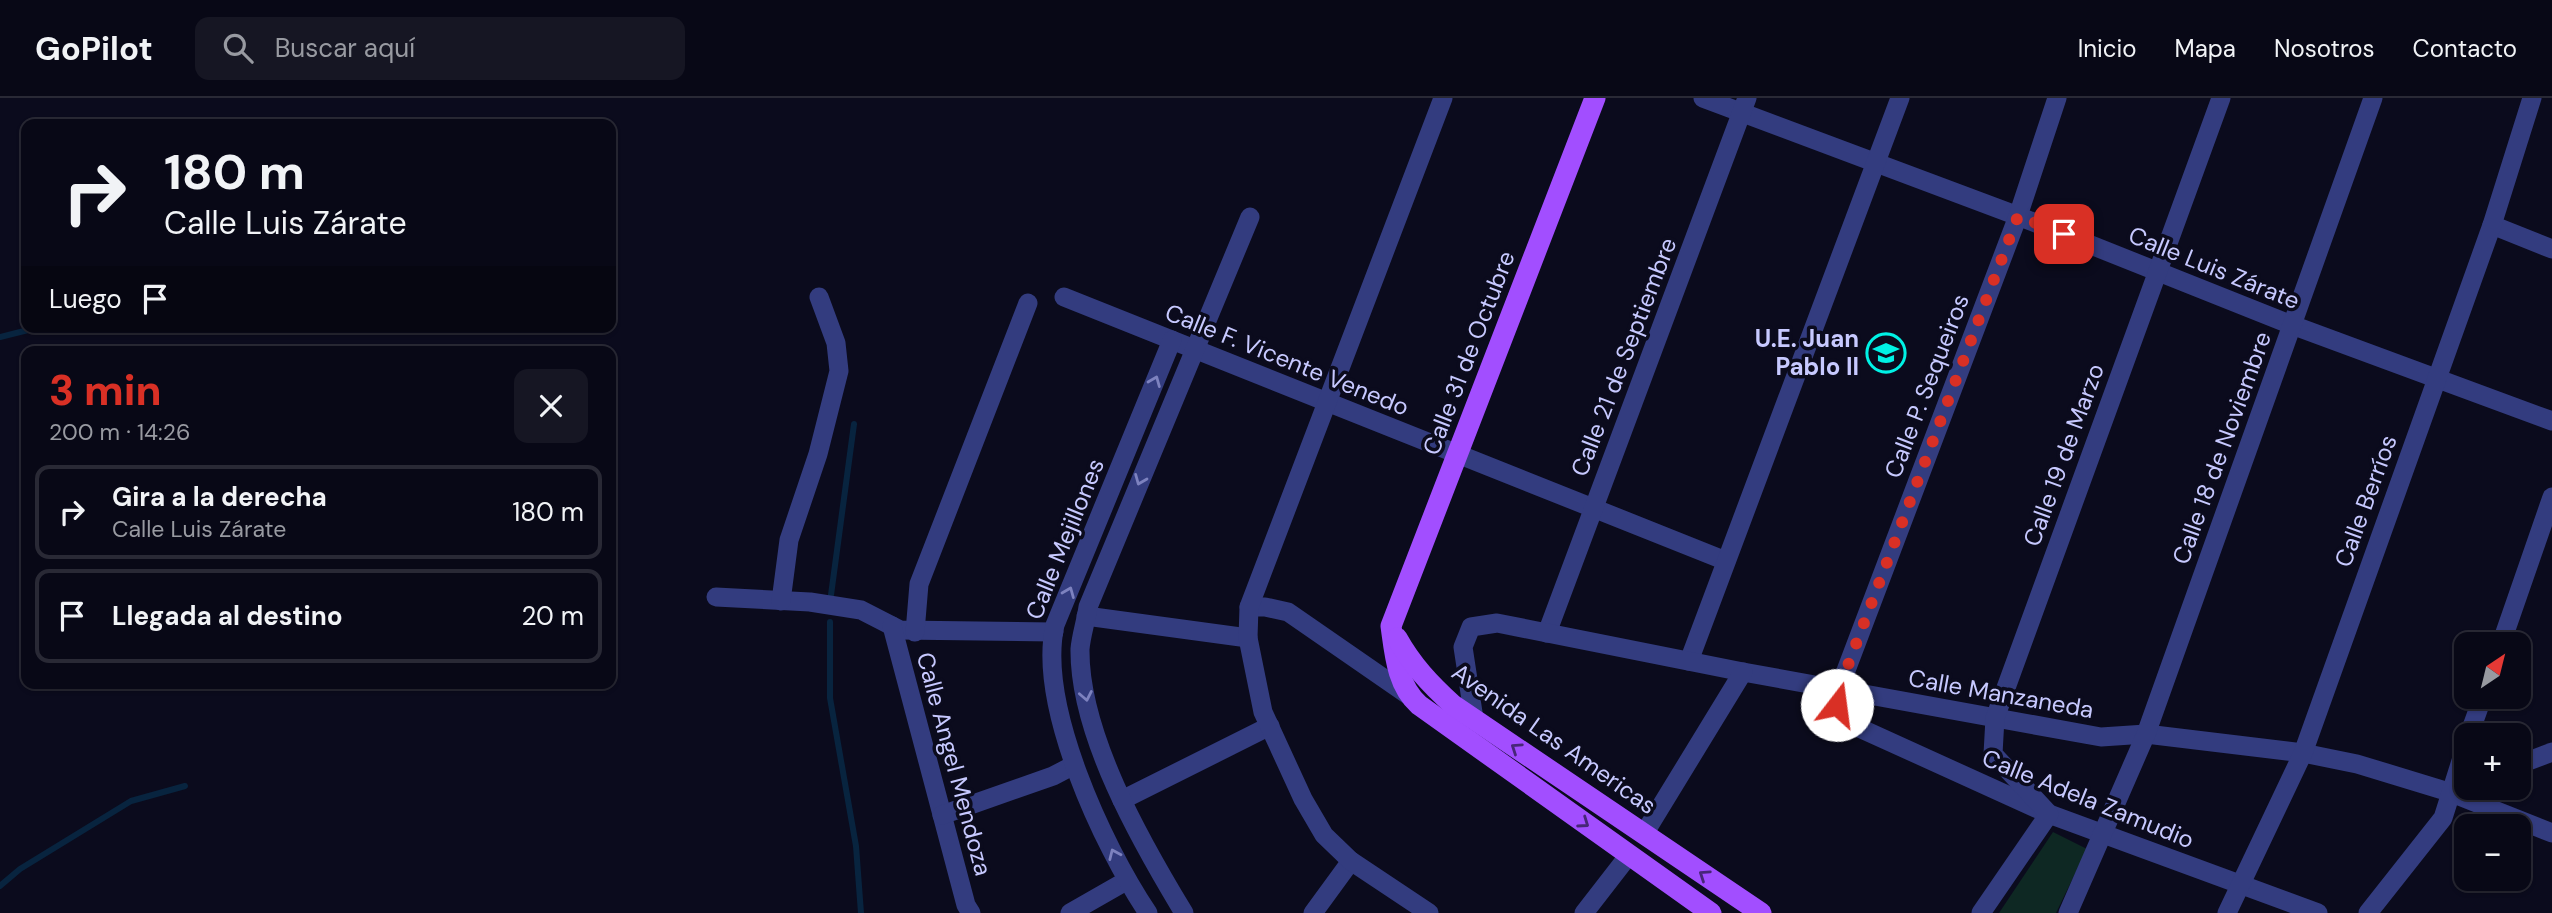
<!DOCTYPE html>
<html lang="es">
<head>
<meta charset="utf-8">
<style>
	:root { --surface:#080816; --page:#161623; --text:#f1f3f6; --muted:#989aa1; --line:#292935; --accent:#d93025 }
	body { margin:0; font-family:"DM Sans",sans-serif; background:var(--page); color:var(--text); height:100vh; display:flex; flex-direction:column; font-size:26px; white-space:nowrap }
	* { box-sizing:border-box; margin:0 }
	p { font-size:23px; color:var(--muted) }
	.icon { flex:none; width:38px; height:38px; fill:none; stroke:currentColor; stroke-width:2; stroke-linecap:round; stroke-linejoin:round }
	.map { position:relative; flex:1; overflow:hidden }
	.sheet { position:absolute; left:21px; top:248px; width:595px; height:343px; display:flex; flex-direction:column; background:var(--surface); border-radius:14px; box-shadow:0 2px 5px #0004,0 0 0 2px var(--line) }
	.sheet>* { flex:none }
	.hud { position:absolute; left:21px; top:21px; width:595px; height:214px; border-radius:14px; box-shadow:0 2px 5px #0004,0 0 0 2px var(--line); background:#080816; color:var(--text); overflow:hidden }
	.needle { width:46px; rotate:35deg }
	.tools { position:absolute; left:2454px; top:534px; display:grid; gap:14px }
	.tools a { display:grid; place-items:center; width:77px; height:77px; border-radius:14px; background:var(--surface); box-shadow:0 2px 5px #0004,0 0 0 2px var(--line); font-size:35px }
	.pin { position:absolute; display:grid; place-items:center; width:60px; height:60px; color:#fff; margin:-30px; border-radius:14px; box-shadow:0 4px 10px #0006 }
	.me { position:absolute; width:77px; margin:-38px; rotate:15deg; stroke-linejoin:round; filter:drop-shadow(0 0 5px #0008) }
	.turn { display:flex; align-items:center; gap:24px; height:147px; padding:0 28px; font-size:32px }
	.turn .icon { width:91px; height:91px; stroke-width:2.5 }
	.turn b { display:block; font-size:49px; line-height:60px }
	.then { display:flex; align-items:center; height:66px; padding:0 28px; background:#0003; gap:14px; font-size:26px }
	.round { display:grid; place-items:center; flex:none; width:74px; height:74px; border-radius:14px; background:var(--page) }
	.headline { display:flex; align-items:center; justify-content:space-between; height:119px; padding:0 28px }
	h1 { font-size:42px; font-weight:800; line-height:52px; color:var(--accent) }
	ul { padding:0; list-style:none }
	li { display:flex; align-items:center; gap:21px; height:94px; margin:0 14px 10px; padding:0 14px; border:4px solid var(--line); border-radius:14px }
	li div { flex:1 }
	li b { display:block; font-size:26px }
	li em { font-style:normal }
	header { display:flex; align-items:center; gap:42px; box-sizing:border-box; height:98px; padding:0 35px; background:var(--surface); border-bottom:2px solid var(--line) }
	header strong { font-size:33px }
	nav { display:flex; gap:38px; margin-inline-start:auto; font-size:24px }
	.search { width:490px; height:63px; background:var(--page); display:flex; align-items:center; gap:18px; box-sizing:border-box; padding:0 24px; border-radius:14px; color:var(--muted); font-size:26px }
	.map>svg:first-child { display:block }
	.green { fill:#0e2823 }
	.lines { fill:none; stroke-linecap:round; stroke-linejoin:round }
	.stream { stroke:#08243f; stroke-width:6 }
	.minor { stroke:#333c7f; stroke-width:19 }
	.major { stroke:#a24eff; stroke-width:21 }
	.oneway { stroke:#7d82bf }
	.oneway2 { stroke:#472677 }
	.route { stroke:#d93025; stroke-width:12; stroke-dasharray:0 21.6 }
	.labels { text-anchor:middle; stroke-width:7; stroke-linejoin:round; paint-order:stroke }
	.street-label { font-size:24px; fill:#c7c9ff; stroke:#0b0b1d }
	.poi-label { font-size:24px; font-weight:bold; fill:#c7c9ff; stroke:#0b0b1d; text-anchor:end }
</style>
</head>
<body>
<header>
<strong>GoPilot</strong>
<div class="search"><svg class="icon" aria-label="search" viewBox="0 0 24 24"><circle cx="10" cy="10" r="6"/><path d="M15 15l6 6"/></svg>Buscar aquí</div>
<nav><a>Inicio</a><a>Mapa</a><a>Nosotros</a><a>Contacto</a></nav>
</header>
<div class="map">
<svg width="2552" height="815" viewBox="0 0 2552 815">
	<rect width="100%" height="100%" fill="#0b0b1d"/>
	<polygon class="green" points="2053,734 2087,751 2056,815 1999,815"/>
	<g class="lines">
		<g class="stream">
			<polyline points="0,239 36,230 80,233"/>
			<polyline points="831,497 854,326"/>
			<polyline points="830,524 830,600 856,748 861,815"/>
			<polyline points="0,788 20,771 131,703 185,688"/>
		</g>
		<g class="minor">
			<polyline points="1703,0 2018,118 2292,227 2552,323"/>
			<polyline points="2057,0 2018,118 1839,591 1837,607 1844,623 2049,716 2318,815"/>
			<polyline points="2492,127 2552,151"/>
			<polyline points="1064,199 1726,463"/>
			<polyline points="716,499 810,504 861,512 900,532 1054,534"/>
			<polyline points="781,503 789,442 818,356 839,273 836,245 819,199"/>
			<polyline points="1249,509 1265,509 1288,514 1408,597"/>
			<polyline points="1086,518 1248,540"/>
			<polyline points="892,528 966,807 971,815"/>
			<polyline points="915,534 919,486 1028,205"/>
			<polyline points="1547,535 1747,0"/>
			<polyline points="2501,546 2552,399"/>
			<polyline points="1689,563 1900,0"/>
			<polyline points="1474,621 1463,549 1471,529 1497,525 1743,574 2101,639 2146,636 2303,655 2357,666 2449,694 2552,735"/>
			<polyline points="2469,637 2483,598"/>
			<polyline points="2518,667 2552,654"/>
			<polyline points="1122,702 1270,628"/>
			<polyline points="942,717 1053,678 1074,667"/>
			<polyline points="1644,736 1743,574"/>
			<polyline points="1070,815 1126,783"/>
			<path d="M1148 815C1103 748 1037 607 1055 527L1172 242"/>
			<path d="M1184 815C1141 744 1079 636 1080 551 1081 538 1086 523 1088 509L1250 119"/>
			<polyline points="1313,815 1351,763"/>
			<polyline points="1429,815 1351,763 1324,737 1303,701 1263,614 1248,540 1249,509 1443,0"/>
			<polyline points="1584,815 1629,757"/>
			<polyline points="1981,815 2049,716 1993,656 1995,620 2221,0"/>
			<polyline points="2068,815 2146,636 2373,0"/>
			<polyline points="2227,815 2303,655 2492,127 2532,0"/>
			<polyline points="2368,815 2443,720 2466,647"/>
		</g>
		<g class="major">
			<path d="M1595 0 1391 528C1395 557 1397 587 1419 607L1711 815"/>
			<path d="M1397 540C1412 567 1430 586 1453 607L1761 815"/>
		</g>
	</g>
	<defs><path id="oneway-chevron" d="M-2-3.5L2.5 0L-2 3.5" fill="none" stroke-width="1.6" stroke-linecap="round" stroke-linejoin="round" transform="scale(1.75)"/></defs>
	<g class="oneway">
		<use href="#oneway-chevron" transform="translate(1155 283) rotate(-68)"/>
		<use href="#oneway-chevron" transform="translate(1140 382) rotate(112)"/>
		<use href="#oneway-chevron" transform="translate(1069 494) rotate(-68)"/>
		<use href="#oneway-chevron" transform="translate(1086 598) rotate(79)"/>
		<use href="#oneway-chevron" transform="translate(1114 756) rotate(-114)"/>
	</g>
	<g class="oneway2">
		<use href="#oneway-chevron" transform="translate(1516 650) rotate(-146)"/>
		<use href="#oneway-chevron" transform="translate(1584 725) rotate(35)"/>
		<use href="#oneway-chevron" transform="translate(1704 777) rotate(-146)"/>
	</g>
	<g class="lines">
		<polyline class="route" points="1837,607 1839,591 2018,118 2064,136"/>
	</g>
	<defs>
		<g id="school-ring" transform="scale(2.0125)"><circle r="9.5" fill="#0b0b1d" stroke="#00f2e5" stroke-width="1.5"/><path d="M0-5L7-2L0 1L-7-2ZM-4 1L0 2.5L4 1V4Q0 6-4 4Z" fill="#00f2e5"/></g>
	</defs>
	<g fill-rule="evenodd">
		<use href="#school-ring" x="1886" y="255"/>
	</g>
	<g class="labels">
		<g class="street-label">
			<text transform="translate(2214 170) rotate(22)" y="8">Calle Luis Zárate</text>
			<text transform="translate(1469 255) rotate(-69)" y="8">Calle 31 de Octubre</text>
			<text transform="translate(1624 259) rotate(-69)" y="8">Calle 21 de Septiembre</text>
			<text transform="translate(1287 262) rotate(22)" y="8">Calle F. Vicente Venedo</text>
			<text transform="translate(1927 288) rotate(-69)" y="8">Calle P. Sequeiros</text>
			<text transform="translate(2222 350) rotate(-70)" y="8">Calle 18 de Noviembre</text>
			<text transform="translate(2064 357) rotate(-70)" y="8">Calle 19 de Marzo</text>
			<text transform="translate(2366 403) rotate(-70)" y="8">Calle Berríos</text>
			<text transform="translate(1065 441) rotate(-68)" y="8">Calle Mejillones</text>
			<text transform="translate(2001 596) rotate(10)" y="8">Calle Manzaneda</text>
			<text transform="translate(1554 641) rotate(35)" y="8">Avenida Las Americas</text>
			<text transform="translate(954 666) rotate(75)" y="8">Calle Angel Mendoza</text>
			<text transform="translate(2088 701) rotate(22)" y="8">Calle Adela Zamudio</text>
		</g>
		<g class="poi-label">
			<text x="1859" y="249">U.E. Juan<tspan x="1859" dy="28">Pablo II</tspan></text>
		</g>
	</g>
</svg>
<div class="tools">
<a><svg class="needle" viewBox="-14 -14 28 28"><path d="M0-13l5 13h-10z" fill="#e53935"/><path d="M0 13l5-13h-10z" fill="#989aa1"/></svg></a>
<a>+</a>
<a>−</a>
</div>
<div class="pin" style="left:2064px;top:136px;background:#d93025"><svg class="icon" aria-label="arrive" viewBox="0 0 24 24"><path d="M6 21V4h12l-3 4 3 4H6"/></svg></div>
<svg class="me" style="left:1837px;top:607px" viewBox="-20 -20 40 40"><circle r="19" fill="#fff"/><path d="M0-13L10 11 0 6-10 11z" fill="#d93025"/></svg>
<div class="hud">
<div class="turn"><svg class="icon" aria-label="right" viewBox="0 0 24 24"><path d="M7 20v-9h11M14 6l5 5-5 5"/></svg><div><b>180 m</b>Calle Luis Zárate</div></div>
<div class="then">Luego<svg class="icon" aria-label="arrive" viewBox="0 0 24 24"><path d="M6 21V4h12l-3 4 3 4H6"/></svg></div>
</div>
<section class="sheet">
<div class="headline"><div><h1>3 min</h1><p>200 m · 14:26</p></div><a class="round"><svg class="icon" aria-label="close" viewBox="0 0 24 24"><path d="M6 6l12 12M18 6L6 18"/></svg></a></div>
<ul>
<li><svg class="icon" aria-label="right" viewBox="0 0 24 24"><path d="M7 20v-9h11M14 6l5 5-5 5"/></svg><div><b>Gira a la derecha</b><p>Calle Luis Zárate</p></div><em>180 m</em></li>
<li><svg class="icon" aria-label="arrive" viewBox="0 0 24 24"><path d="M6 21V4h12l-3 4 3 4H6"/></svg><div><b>Llegada al destino</b></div><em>20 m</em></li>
</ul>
</section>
</div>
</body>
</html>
